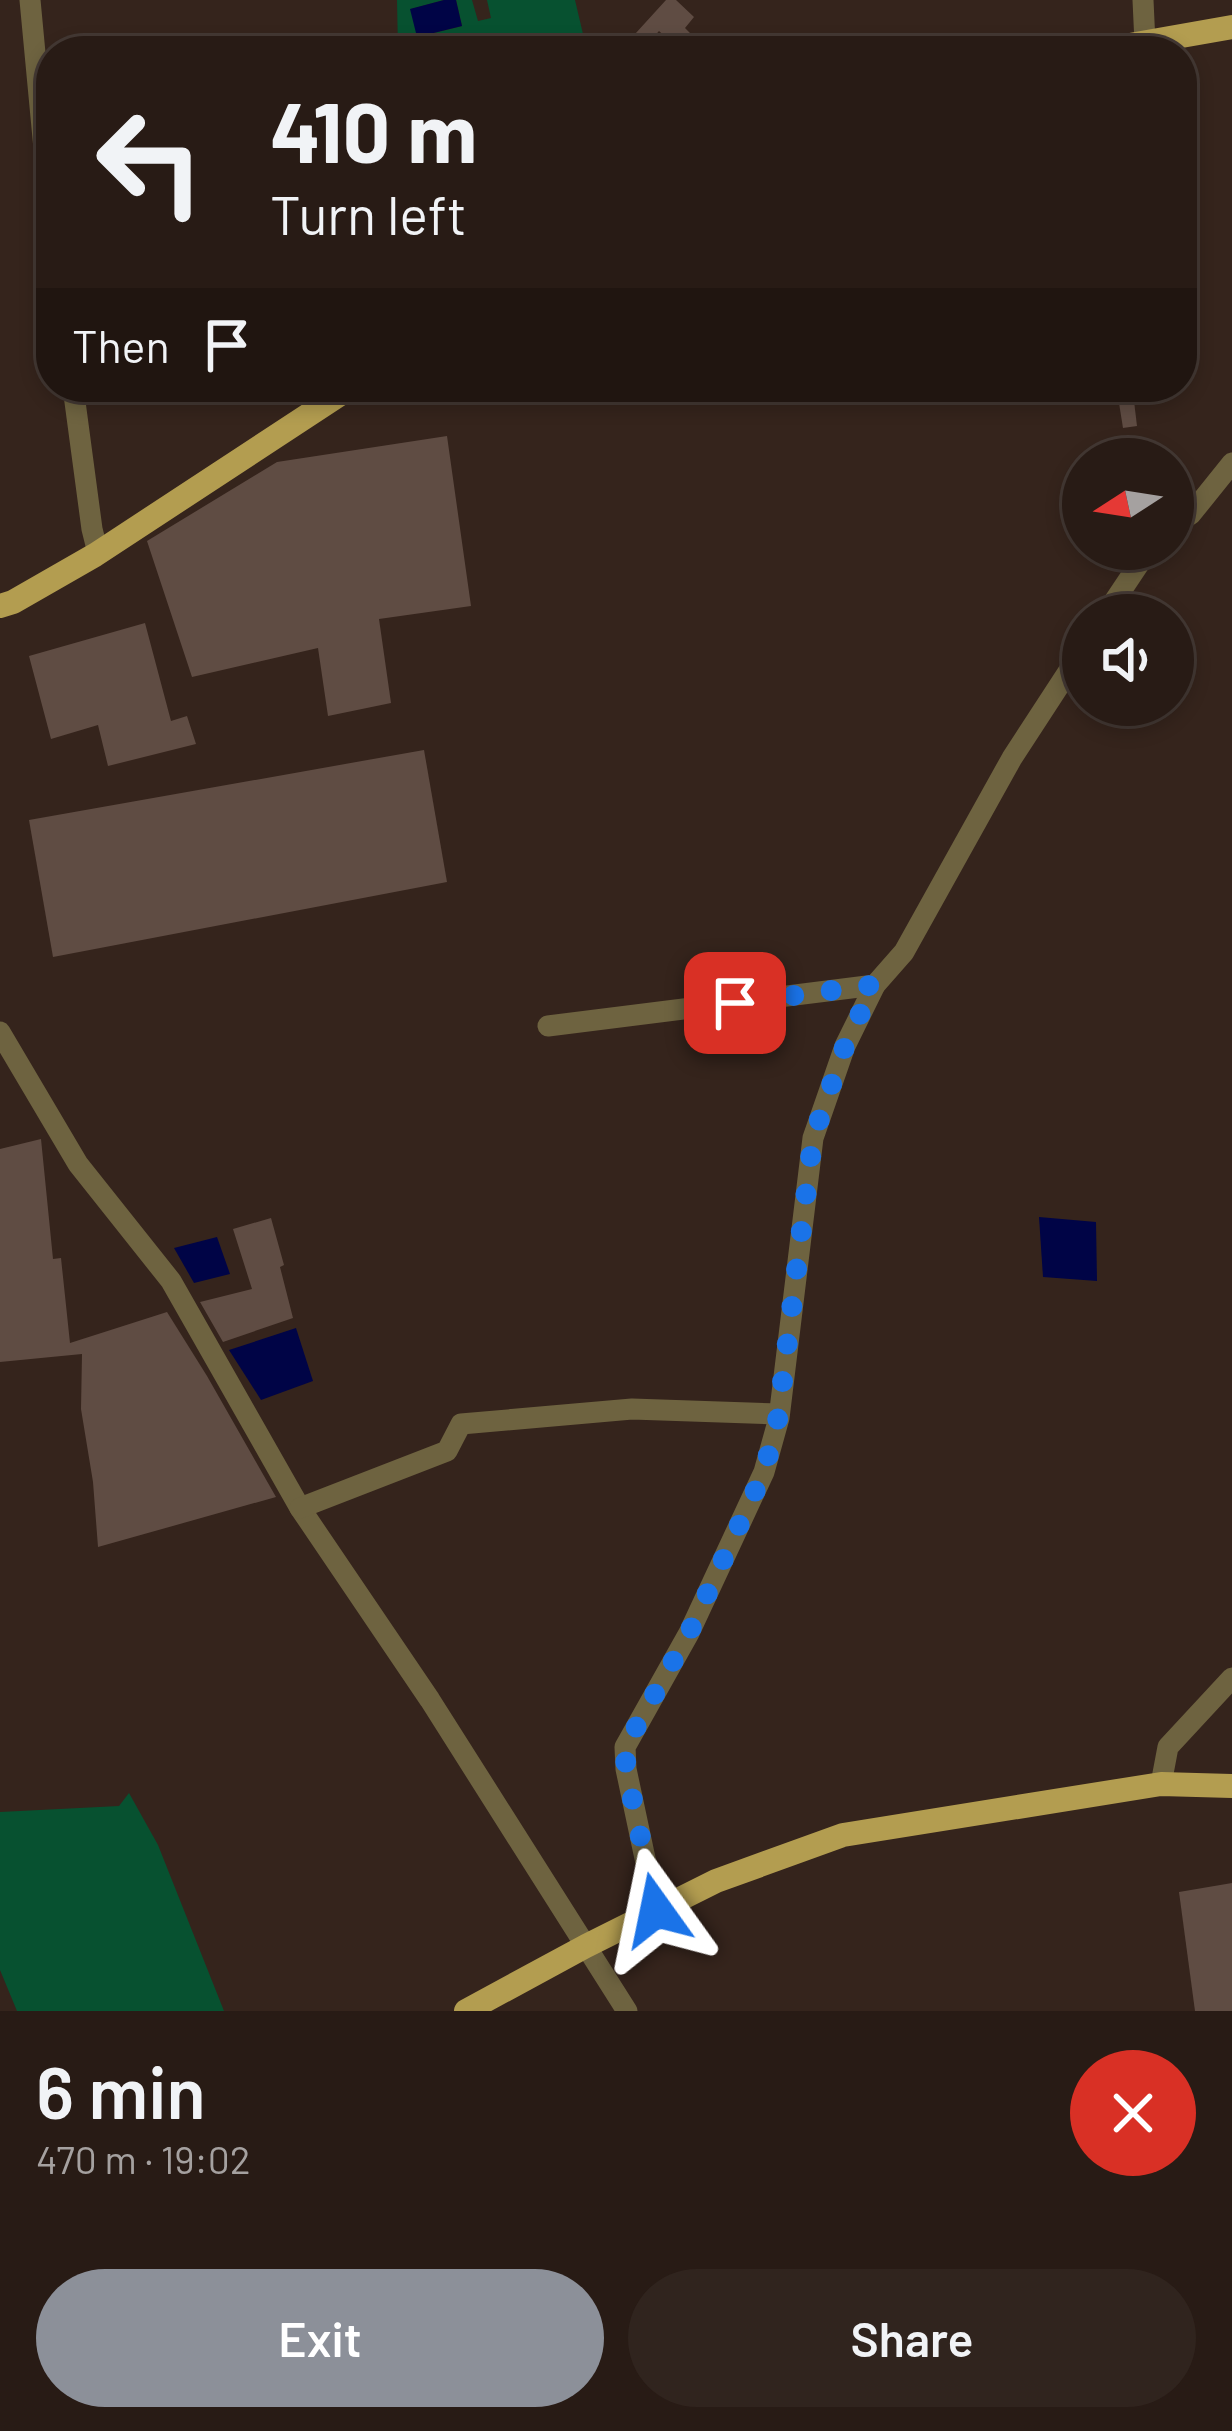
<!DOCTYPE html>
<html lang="en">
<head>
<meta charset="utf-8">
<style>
	:root { --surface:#281b15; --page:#30241e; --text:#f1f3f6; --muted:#a5a1a0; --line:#443934; --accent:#8c9099 }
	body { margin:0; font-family:Barlow,sans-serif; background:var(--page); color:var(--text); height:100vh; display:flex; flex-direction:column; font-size:45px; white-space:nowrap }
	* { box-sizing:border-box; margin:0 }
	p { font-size:39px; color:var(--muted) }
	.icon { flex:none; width:66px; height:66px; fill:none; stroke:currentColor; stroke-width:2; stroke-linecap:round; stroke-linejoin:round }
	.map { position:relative; height:2011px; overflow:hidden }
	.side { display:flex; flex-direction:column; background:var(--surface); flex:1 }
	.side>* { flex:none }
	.banner { position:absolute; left:36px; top:36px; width:1161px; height:366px; border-radius:48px; box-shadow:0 6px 18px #0003,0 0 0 3px var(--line); background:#281b15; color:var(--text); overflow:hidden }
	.needle { width:78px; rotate:258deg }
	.controls { position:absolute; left:1062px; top:438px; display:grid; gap:24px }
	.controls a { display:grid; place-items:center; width:132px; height:132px; border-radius:50%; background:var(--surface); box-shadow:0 6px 18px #0003,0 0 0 3px var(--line); font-size:60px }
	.pin { position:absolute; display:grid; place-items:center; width:102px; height:102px; color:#fff; margin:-51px; border-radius:24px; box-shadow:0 6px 18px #0006 }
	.me { position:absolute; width:132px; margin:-66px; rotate:348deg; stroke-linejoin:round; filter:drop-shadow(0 0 9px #0008) }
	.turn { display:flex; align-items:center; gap:42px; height:252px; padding:0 36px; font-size:54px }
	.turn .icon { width:156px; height:156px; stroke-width:2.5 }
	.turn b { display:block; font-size:84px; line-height:102px }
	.then { display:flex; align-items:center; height:114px; padding:0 36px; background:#0003; gap:24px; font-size:45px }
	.round { display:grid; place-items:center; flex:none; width:126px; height:126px; border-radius:63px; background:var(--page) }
	.overview { display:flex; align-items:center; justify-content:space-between; height:204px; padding:0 36px }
	h1 { font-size:72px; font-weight:600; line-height:90px }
	.primary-button { display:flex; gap:24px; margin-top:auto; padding:24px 36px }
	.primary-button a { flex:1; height:138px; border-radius:72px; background:var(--accent); color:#fff; font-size:48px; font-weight:600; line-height:138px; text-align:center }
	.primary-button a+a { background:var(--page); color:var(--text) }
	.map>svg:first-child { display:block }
	.green { fill:#075130 }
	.water { fill:#000446 }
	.building { fill:#5f4c43 }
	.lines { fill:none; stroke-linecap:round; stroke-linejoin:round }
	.minor { stroke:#6e6340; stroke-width:21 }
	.major { stroke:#b39d50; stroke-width:24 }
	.route { stroke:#1a73e8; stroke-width:21; stroke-dasharray:0 37.8 }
</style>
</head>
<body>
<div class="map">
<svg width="1232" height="2011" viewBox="0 0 1232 2011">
	<rect width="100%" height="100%" fill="#35241c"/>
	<g class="green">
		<polygon points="397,0 444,0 411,9 418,37 462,26 456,0 472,0 478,21 491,18 487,0 575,0 587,51 398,51"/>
		<polygon points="129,1793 158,1845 224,2011 17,2011 0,1970 0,1812 119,1806"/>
	</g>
	<g class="water">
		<polygon points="444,0 456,0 462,26 417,37 410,9"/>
		<polygon points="1039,1217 1096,1222 1097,1281 1043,1277"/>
		<polygon points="217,1237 230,1274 194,1283 174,1248"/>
		<polygon points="296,1328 313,1381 261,1400 229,1350"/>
	</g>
	<g class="building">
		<polygon points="666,0 676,0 694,17 685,28 696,39 687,49 679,41 674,45 659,31 641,51 632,51 625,45"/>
		<polygon points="1134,401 1137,426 1123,428 1119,403"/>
		<polygon points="447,436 471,606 379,619 391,703 328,716 318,648 192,677 147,541 277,462"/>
		<polygon points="145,623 171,721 187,716 196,744 108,766 98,725 51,739 29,656"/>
		<polygon points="424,750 447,882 53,957 29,820"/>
		<polygon points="41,1139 53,1259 61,1258 70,1343 167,1312 207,1376 276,1497 98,1547 93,1482 81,1409 82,1354 0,1362 0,1149"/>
		<polygon points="271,1218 284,1265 280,1267 293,1318 223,1342 200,1302 252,1289 233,1229"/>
		<polygon points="1232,1883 1232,2011 1195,2011 1179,1892"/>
	</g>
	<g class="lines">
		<g class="minor">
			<polyline points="30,0 51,223"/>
			<polyline points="1143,0 1145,43"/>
			<polyline points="73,387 92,529 98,553"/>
			<polyline points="1173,526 1191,514 1232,463"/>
			<polyline points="1105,615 1149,549"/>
			<polyline points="548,1026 875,985"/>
			<polyline points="0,1032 78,1164 171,1281 300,1508 430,1700 627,2011"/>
			<polyline points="300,1508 447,1451 461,1424 632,1409 779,1414"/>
			<polyline points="1161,1784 1168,1747 1232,1678"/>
			<polyline points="656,1910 626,1769 625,1747 689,1633 764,1472 779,1418 813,1138 845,1046 875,985 904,952 1012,758 1083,649"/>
		</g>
		<g class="major">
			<polyline points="1096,51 1232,27"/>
			<polyline points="0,606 13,602 95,555 351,387"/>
			<polyline points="466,2011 586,1946 716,1881 843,1835 1161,1784 1232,1786"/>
		</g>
	</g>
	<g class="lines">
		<polyline class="route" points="656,1910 626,1769 625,1747 689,1633 764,1472 778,1418 813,1138 845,1046 874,985 735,1003"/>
	</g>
</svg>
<div class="controls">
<a><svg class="needle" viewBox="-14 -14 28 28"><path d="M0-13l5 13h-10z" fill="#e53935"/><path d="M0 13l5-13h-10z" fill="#a5a1a0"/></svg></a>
<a><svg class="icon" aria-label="sound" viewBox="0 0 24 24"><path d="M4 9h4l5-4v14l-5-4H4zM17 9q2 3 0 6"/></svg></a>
</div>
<div class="pin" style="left:735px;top:1003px;background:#d93025"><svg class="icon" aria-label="arrive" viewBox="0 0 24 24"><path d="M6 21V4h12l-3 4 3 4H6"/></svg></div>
<svg class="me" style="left:656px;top:1910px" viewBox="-20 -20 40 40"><path d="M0-17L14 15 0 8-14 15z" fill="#1a73e8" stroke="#fff" stroke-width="4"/></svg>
<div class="banner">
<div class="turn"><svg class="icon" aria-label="left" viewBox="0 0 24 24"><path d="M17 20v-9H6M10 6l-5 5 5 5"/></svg><div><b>410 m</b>Turn left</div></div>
<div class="then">Then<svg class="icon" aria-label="arrive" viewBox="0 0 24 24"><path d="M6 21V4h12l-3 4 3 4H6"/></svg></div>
</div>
</div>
<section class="side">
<div class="overview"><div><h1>6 min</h1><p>470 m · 19:02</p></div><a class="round" style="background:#d93025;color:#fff"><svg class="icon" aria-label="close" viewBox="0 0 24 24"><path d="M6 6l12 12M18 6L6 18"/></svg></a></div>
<div class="primary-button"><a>Exit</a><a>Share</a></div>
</section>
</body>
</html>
